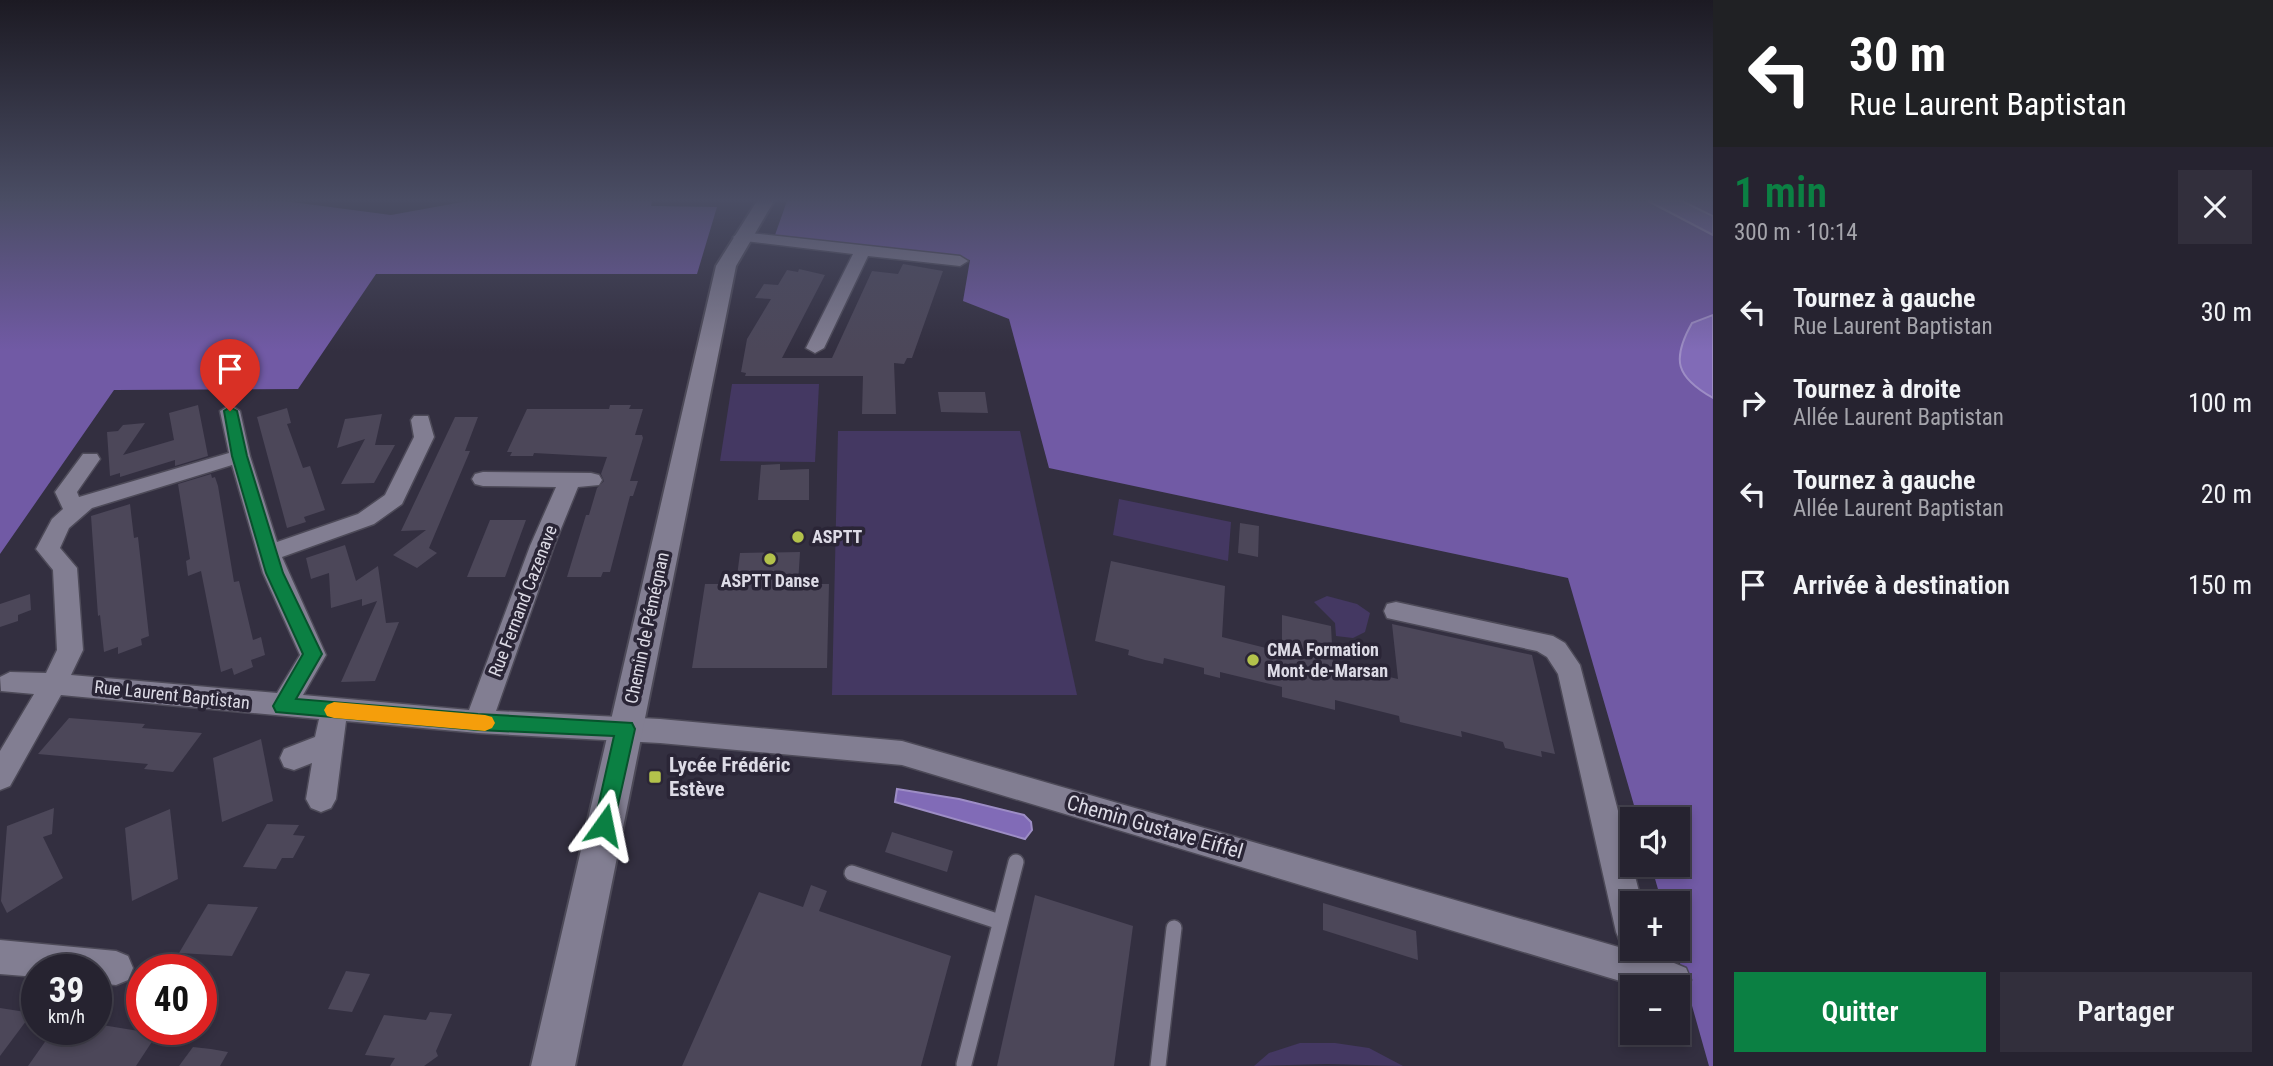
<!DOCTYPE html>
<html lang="fr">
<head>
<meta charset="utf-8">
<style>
	:root { --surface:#262330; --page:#322f3c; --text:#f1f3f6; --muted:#a4a4ab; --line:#42404c; --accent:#0b8043 }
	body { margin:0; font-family:"Roboto Condensed",sans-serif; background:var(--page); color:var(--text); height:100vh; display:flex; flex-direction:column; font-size:26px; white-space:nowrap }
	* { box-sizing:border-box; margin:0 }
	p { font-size:23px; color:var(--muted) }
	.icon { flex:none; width:38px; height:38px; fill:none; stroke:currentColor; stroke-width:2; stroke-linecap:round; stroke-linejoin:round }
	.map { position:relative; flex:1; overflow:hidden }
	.details { display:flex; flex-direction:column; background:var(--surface); width:560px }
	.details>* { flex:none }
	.banner { background:#202124; color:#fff; overflow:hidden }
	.controls { position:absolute; left:1620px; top:807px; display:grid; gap:14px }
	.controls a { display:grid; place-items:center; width:70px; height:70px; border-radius:0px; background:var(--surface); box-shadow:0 4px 10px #0003,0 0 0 2px var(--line); font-size:35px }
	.speed { position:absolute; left:21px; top:954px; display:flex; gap:14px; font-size:35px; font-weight:700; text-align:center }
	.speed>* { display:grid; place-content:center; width:91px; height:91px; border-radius:50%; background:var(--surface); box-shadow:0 4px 10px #0003,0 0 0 2px var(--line); line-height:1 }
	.speed small { font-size:18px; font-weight:400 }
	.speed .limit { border:10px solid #d22; background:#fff; color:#111 }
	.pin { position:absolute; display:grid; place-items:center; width:60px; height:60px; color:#fff; margin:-72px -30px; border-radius:50% 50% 50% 0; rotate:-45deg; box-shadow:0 0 7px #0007 }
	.pin .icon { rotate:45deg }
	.me { position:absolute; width:77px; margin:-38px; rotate:12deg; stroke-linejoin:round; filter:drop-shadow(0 0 5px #0008) }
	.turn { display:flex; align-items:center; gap:24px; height:147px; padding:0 21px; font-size:32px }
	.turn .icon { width:91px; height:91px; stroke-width:2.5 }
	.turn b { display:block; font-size:49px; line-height:60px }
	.round { display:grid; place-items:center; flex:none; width:74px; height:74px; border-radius:0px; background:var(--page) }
	.overview { display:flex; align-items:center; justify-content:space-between; height:119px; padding:0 21px }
	h1 { font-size:42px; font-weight:600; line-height:52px; color:var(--accent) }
	.button { display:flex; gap:14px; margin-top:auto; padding:14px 21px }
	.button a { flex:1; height:80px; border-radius:0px; background:var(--accent); color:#fff; font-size:28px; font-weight:600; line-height:80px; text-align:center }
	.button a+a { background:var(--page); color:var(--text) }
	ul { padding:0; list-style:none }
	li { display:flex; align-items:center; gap:21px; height:91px; padding:0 21px }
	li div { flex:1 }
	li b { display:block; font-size:26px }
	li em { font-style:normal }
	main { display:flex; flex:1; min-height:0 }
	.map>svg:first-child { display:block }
	.green { fill:#443862 }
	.forest { fill:#715aa5 }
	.water { fill:#816bb7; stroke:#9d8dc5; stroke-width:2 }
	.building { fill:#4c4759 }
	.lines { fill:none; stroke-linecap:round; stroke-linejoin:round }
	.service-casing { stroke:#4d4a58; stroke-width:18 }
	.minor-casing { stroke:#4d4a58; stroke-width:3 }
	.tertiary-casing { stroke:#4d4a58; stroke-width:4 }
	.service { stroke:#827e92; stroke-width:15 }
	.minor { fill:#827e92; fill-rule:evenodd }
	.tertiary { fill:#827e92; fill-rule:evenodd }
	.route { fill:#0b8043; stroke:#07532c; stroke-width:2 }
	.slow { fill:#f59e0b }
	.poi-dot { fill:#b3c24b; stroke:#2a2536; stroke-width:2.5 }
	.labels { text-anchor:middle; stroke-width:7; stroke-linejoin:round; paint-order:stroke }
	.poi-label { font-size:18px; font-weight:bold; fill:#dddbe6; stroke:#2a2536; text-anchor:start }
	.street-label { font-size:18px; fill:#dddbe6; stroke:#2a2536 }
	.near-poi-label { font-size:21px; font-weight:bold; fill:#dddbe6; stroke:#2a2536; text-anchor:start }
	.near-street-label { font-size:21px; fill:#dddbe6; stroke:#2a2536 }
</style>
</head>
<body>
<main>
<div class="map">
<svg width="1713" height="1066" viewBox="0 0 1713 1066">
	<rect width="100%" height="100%" fill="#332f40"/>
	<g class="green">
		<polygon points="732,384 819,384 815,462 720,461"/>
		<polygon points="838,431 1020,431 1077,695 832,695"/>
		<polygon points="1119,499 1231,522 1228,561 1113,535"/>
		<polygon points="1327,596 1357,604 1370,613 1365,632 1353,638 1336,636 1335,623 1314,602"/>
		<polygon points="1300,1043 1335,1043 1369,1048 1403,1066 1327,1064 1254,1066 1269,1053"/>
	</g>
	<g class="forest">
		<polygon points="0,201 284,201 391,215 468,201 652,201 651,206 717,207 697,274 376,274 298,389 114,390 0,554"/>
		<polygon points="787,201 1713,201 1713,1066 1709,1066 1676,949 1678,948 1678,903 1662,903 1651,865 1678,864 1678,819 1638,819 1568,578 1049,468 1009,319 963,301 970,260 775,235"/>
	</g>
	<g class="water">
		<polygon points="1648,201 1682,201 1713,216 1713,235"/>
		<path d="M1713 315V398C1676 377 1671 360 1692 323Z"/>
		<polygon points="897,789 959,799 1024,815 1031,822 1032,830 1025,839 895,802"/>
	</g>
	<g class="building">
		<polygon points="903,264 943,271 912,358 907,358 904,364 894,363 896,414 862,414 863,376 745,376 746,373 741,372 747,339 771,299 755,298 764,284 778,285 787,270 798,272 799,269 825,275 782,358 832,358 872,271 898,274"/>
		<polygon points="938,392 985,392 988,413 941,412"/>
		<polygon points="198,405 208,456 175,466 175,460 120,477 120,473 110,476 107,432 118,431 123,425 145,423 123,455 174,440 169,413"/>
		<polygon points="610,405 631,405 629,409 643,409 635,435 642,435 643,438 630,481 638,481 633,496 630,496 610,572 603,572 601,577 567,577 586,515 589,515 597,488 604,481 601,474 607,457 534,453 533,456 510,456 512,452 507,452 527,409 609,409"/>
		<polygon points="287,408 291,423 287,424 303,468 310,466 325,510 304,517 306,522 287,528 257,417"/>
		<polygon points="382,414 375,445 395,445 374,483 341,484 365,439 337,448 345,419"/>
		<polygon points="455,417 478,417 465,451 470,451 429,548 437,553 417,568 393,555 426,530 401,531"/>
		<polygon points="780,464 780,470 809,469 809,500 758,500 761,465"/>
		<polygon points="211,474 212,478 215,477 218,486 234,582 239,581 253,640 261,637 265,655 251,660 253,667 234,675 232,668 221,672 201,571 188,576 186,561 190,559 178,484"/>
		<polygon points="130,504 134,538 138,537 149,636 141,639 142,645 118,654 118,647 104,652 100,615 98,616 91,516"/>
		<polygon points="490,520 526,520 505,577 467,577"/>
		<polygon points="1240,523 1259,526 1258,557 1238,553"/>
		<polygon points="345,545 356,581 378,566 386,623 399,622 375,681 341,682 377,601 362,606 362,599 331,608 329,573 311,579 306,558"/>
		<polygon points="800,552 798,584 829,584 827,668 692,668 705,584 736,584 740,553"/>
		<polygon points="1111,561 1225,586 1222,637 1282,652 1282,615 1331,626 1333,664 1398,679 1392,624 1532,655 1555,754 1541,751 1542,757 1505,748 1503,742 1461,731 1462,737 1400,722 1399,716 1335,700 1335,710 1282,697 1282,687 1220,672 1220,678 1204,674 1204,668 1164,658 1163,664 1145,660 1128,655 1129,650 1095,641"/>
		<polygon points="30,594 31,610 18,615 18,621 0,627 0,604"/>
		<polygon points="69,718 145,724 142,728 202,733 173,772 144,769 148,764 38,754"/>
		<polygon points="261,739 273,801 222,822 213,758"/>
		<polygon points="54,808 52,834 43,837 63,878 7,913 1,901 7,826"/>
		<polygon points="170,809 178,879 132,901 125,828"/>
		<polygon points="267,824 299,825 293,835 305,836 293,858 282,858 276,869 243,867"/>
		<polygon points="892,832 953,851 947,872 885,852"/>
		<polygon points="811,885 827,891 819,911 951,956 921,1066 682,1066 759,892 803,907"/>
		<polygon points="1035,895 1133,926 1114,1066 997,1066"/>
		<polygon points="1323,903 1416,931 1418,960 1323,930"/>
		<polygon points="208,904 258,907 232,956 179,953"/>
		<polygon points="346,971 370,974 352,1012 328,1009"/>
		<polygon points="0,1008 32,1013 0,1056"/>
		<polygon points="430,1012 452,1014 436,1051 438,1056 424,1066 390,1066 395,1058 365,1055 384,1015 426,1020"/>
		<polygon points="96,1024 157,1034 136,1066 28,1066 54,1029 96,1029"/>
		<polygon points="193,1047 211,1049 228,1052 220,1066 179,1066"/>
	</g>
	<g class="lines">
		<g class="service-casing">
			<g id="service">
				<polyline points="852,873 1000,922"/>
				<polyline points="964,1064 1016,862"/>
				<polyline points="1158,1066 1174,928"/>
			</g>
		</g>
		<g class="minor-casing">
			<g id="minor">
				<polygon points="741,232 960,256 968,261 960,266 868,256 824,348 815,353 806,348 853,254 736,240 733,237"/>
				<path d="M230 405 240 411 250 456 277 542 358 514 385 495 414 437 411 420 414 416H428L434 437 402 504 374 524 282 557 326 655 303 695 469 710 530 546 556 487 483 486 475 484 472 479 475 474 483 472 591 473 599 475 602 480 599 485 578 487 554 546 496 711 660 719 902 741 1674 963 1686 968 1691 980 1686 992 1678 995V987H1640L902 765 660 743 478 733 346 721 336 799 331 808 321 812 311 808 306 799 312 763 294 770 284 767 280 758 284 749 315 737 319 719 61 695 10 786 0 790V751L34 694 1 691 0 677 10 672 46 673 57 650 53 570 36 549 52 519 63 509 55 492 83 454H97L100 459 77 492 79 497 229 453 220 411ZM232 465 263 573 300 655 277 693 71 675 83 650 77 568 60 548 69 528 92 508Z"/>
				<polygon points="1396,602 1553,636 1565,643 1580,665 1642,903 1633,903 1633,948 1621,944 1616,932 1558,674 1547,657 1537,651 1387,618 1384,611 1387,604"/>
				<polygon points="0,940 116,951 128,956 133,968 128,980 116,985 96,983 96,970 37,970 37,977 0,974"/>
			</g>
		</g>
		<g class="tertiary-casing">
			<polygon id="tertiary" points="757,201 774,201 736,266 575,1066 531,1066 716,266"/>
		</g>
		<use href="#service" class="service"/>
		<use href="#minor" class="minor"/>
		<use href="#tertiary" class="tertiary"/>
	</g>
	<linearGradient id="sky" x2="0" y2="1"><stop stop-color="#1c1a23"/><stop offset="0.57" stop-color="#4a4d64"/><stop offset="1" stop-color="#4a4d64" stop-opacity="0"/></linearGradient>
	<rect width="1713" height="351" fill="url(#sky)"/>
	<polygon class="route" points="230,407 237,411 247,456 283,573 322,654 296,699 478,714 632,723 635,729 612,832 604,834 597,832 594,825 614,736 478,730 276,712 273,706 303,654 266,573 232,456 224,411"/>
	<polygon class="slow" points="334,702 485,715 492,717 495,723 492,728 485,731 334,718 327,716 324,710 327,705"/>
	<g class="poi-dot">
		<circle cx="798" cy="537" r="7"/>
		<circle cx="770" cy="559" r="7"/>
		<circle cx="1253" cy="660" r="7"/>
		<rect x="648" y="770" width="14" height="14" rx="3.5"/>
	</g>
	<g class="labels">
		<g class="poi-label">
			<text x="812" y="543">ASPTT</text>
			<text x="770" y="587" text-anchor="middle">ASPTT Danse</text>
			<text x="1267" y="656">CMA Formation<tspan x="1267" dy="21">Mont-de-Marsan</tspan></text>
		</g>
		<g class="street-label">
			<text transform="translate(523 601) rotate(-69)" y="6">Rue Fernand Cazenave</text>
			<text transform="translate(647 628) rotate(-78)" y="6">Chemin de Pémégnan</text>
			<text transform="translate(172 695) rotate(6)" y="6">Rue Laurent Baptistan</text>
		</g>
		<g class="near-poi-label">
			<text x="669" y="772">Lycée Frédéric<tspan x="669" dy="24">Estève</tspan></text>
		</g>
		<g class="near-street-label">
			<text transform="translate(1155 827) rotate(16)" y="7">Chemin Gustave Eiffel</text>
		</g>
	</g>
</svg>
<div class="controls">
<a><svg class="icon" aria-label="sound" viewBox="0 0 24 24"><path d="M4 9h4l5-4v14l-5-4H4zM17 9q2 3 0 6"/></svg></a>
<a>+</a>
<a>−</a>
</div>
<div class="speed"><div>39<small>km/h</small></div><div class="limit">40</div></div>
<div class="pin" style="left:230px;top:411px;background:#d93025"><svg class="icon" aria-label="arrive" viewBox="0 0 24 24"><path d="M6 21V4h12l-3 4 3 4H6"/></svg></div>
<svg class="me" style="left:604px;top:825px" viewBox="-20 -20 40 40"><path d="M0-17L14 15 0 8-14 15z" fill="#0b8043" stroke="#fff" stroke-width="4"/></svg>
</div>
<section class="details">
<div class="banner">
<div class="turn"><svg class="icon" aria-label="left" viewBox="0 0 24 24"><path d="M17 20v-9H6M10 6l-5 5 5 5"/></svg><div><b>30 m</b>Rue Laurent Baptistan</div></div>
</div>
<div class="overview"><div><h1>1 min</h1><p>300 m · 10:14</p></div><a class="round"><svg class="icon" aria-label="close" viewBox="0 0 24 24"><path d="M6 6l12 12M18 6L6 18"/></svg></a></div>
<ul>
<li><svg class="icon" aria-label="left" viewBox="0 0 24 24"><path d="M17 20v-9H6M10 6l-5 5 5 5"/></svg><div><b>Tournez à gauche</b><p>Rue Laurent Baptistan</p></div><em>30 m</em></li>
<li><svg class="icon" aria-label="right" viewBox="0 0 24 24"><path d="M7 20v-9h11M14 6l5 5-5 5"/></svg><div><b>Tournez à droite</b><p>Allée Laurent Baptistan</p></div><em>100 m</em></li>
<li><svg class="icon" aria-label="left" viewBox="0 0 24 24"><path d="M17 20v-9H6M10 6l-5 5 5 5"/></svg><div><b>Tournez à gauche</b><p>Allée Laurent Baptistan</p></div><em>20 m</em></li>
<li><svg class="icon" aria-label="arrive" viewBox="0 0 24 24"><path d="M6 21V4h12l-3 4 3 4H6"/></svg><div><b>Arrivée à destination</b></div><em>150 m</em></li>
</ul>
<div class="button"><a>Quitter</a><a>Partager</a></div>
</section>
</main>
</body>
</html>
